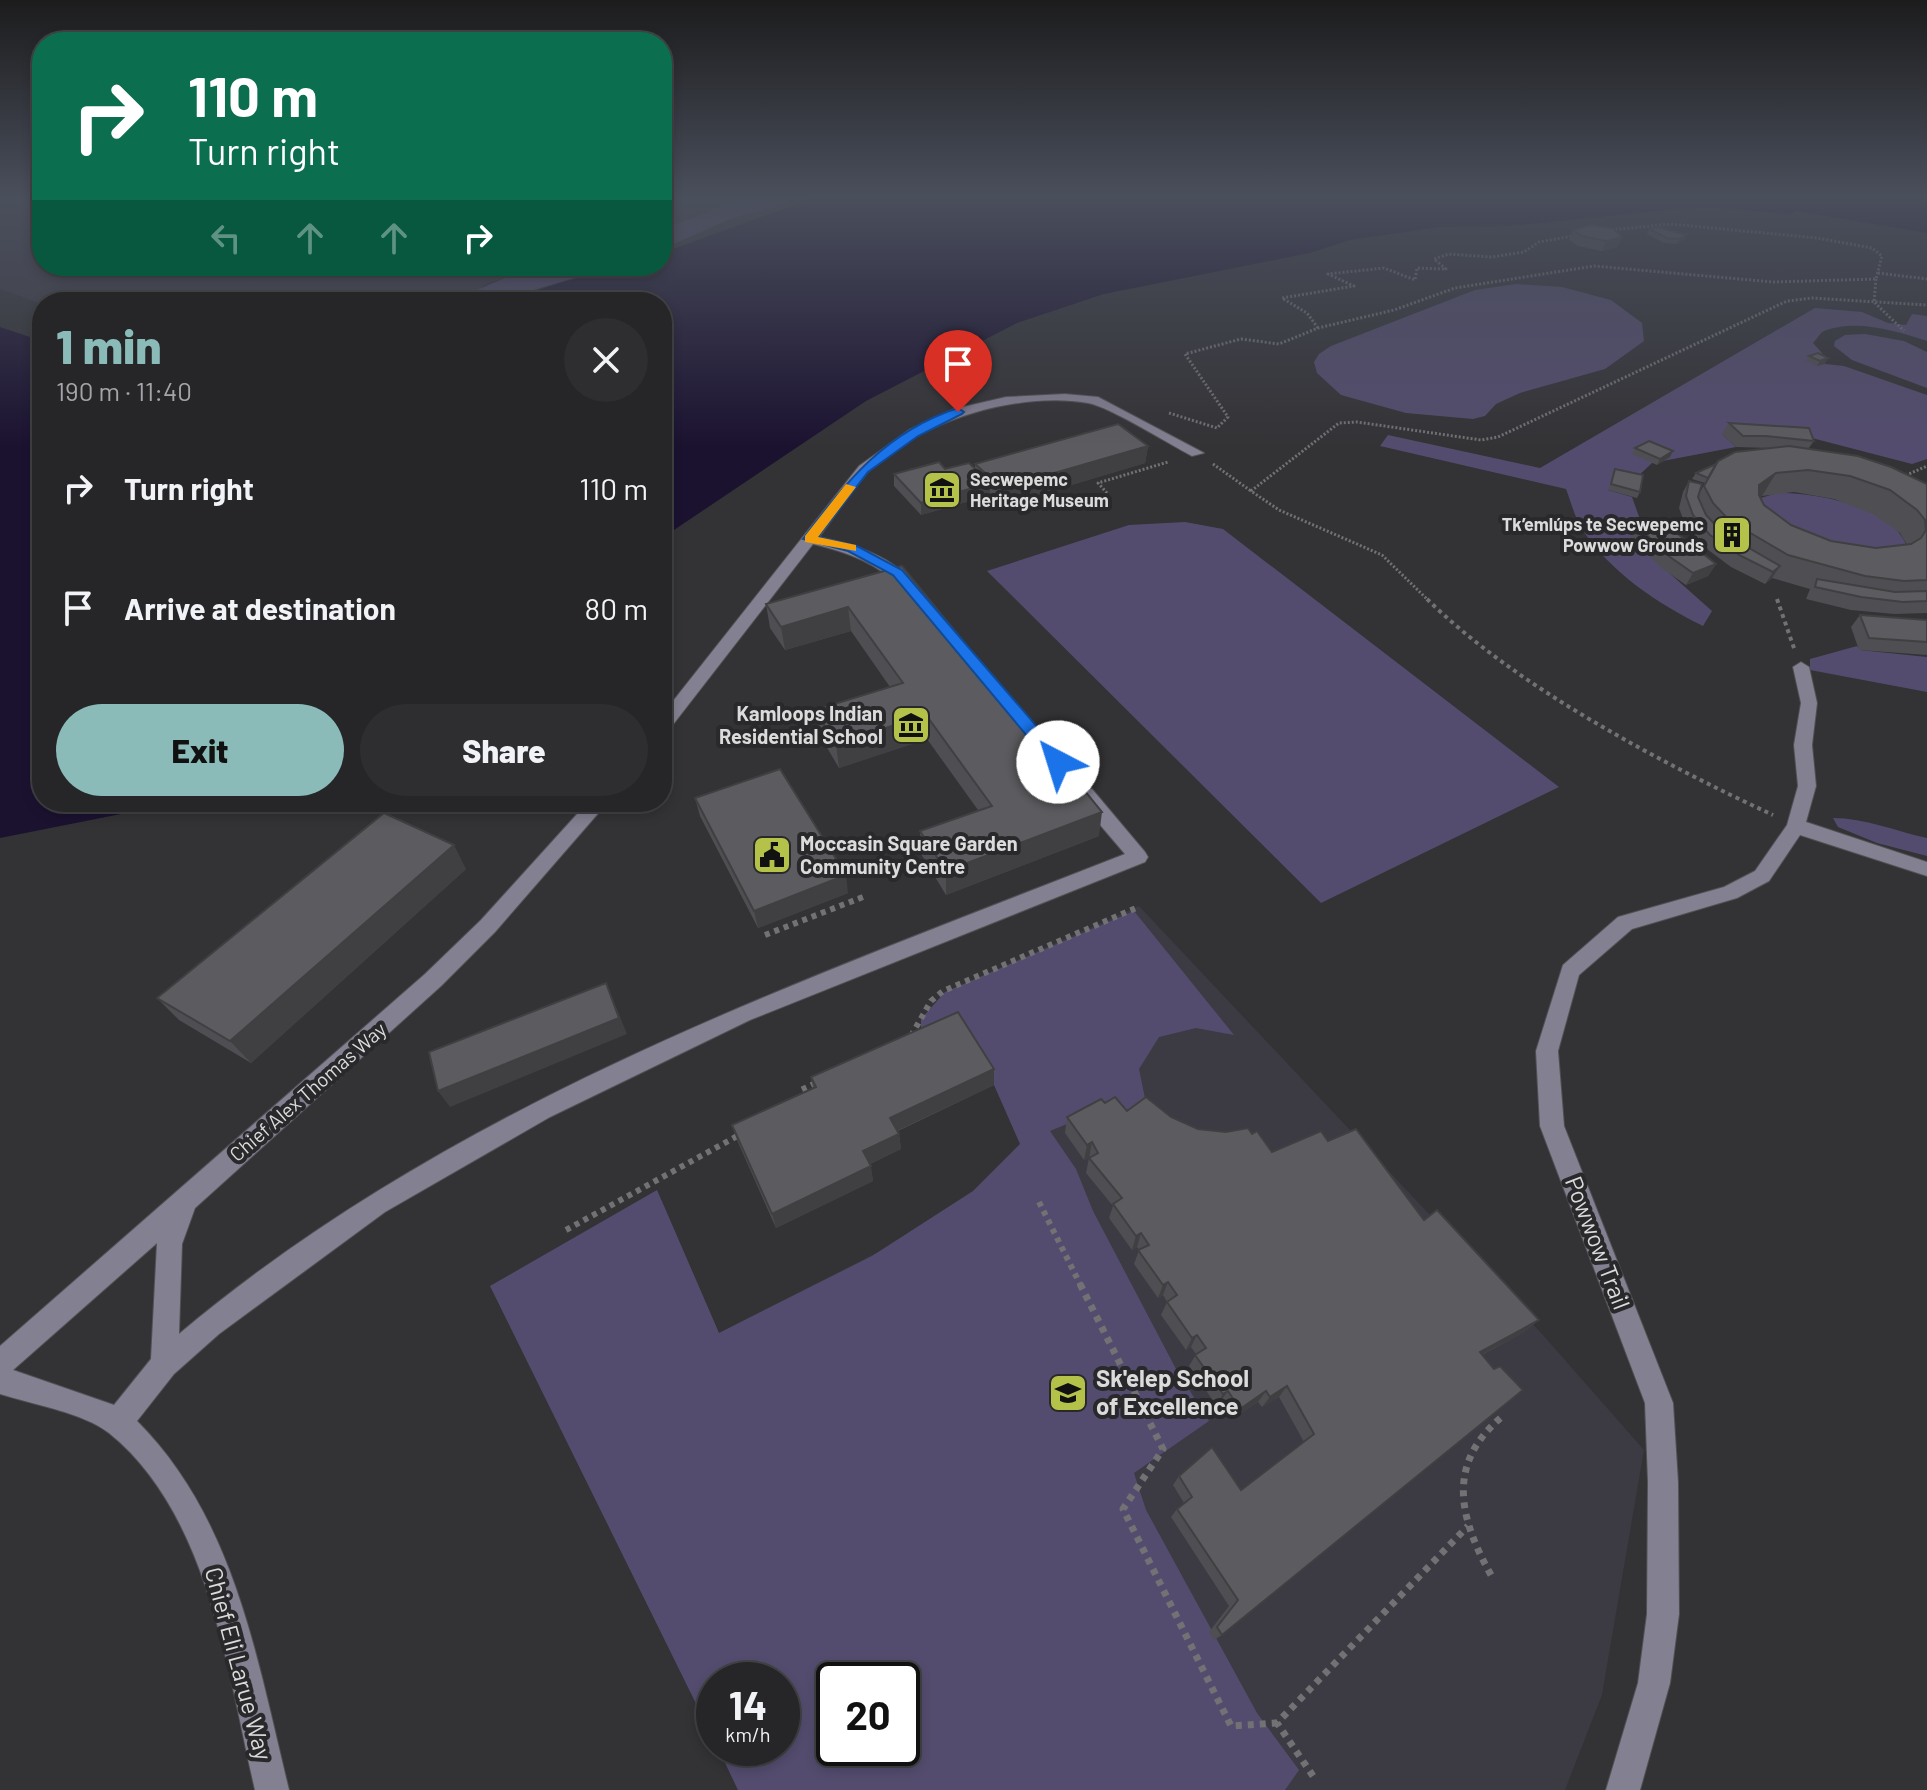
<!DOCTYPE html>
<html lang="en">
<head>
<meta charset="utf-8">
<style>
	:root { --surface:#262628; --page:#2e2e30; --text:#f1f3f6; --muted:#a4a5a8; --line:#424345; --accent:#8bbbb9 }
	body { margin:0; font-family:Barlow,sans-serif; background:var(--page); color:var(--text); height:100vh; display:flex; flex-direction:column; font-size:30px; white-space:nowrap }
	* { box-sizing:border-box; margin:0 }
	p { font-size:26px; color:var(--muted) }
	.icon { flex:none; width:44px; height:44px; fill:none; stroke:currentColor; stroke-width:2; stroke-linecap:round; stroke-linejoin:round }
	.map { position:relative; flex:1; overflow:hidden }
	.side { position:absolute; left:32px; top:292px; width:640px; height:520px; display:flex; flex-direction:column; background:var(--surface); border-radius:32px; box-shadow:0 4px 12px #0003,0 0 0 2px var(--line) }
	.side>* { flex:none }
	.banner { position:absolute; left:32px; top:32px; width:640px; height:244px; border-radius:32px; box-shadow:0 4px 12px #0003,0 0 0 2px var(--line); background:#0b6e4f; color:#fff; overflow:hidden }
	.speed { position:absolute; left:696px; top:1662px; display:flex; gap:16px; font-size:40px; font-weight:700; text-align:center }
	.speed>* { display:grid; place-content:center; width:104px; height:104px; border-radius:50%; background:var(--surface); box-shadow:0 4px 12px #0003,0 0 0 2px var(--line); line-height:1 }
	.speed small { font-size:20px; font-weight:400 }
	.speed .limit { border:4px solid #111; border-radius:12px; background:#fff; color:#111 }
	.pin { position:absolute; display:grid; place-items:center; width:68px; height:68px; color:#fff; margin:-82px -34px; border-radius:50% 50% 50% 0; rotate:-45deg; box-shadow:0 0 8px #0007 }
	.pin .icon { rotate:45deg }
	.me { position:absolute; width:88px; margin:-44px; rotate:320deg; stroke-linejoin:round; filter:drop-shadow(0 0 6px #0008) }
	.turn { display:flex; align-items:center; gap:28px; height:168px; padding:0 24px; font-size:36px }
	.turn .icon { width:104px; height:104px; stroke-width:2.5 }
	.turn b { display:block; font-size:56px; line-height:68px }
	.lanes { display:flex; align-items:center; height:76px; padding:0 24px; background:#0003; justify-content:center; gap:40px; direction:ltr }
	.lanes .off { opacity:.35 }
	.round { display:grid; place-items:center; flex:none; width:84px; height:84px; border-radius:42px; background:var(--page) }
	.head { display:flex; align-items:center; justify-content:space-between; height:136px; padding:0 24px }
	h1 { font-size:48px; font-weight:800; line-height:60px; color:var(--accent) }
	.primary-button { display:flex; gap:16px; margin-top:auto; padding:16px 24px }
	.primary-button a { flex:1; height:92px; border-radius:48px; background:var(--accent); color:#111; font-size:32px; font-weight:800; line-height:92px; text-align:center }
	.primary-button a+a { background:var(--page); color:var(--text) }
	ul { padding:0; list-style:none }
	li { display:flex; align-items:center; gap:24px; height:120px; padding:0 24px }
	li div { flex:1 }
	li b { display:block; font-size:30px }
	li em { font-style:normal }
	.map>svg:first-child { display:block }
	.built { fill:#3c3a43; fill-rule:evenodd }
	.green { fill:#544c6e; fill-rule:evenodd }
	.water { fill:#1b1230 }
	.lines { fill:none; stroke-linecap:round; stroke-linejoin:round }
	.minor-casing { stroke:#515053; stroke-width:2 }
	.path-far3 { stroke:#727174; stroke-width:3; stroke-dasharray:2 2; stroke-linecap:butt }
	.path-far2 { stroke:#727174; stroke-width:4; stroke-dasharray:4 4; stroke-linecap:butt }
	.path-far1 { stroke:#727174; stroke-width:6; stroke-dasharray:5 5; stroke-linecap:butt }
	.path { stroke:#727174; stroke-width:7; stroke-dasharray:6 6; stroke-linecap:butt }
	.minor { fill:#838091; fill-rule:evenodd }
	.wall { fill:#4f4e52; fill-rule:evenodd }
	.shaded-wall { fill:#404042 }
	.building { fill:#5c5b5f; stroke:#404042; stroke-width:2; fill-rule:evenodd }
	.route { fill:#1a73e8; stroke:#114b97; stroke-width:2 }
	.slow { fill:#f59e0b }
	.labels { text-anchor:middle; stroke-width:8; stroke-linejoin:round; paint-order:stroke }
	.far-poi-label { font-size:18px; font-weight:bold; fill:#dbdbdc; stroke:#29282b; text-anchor:start }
	.poi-label { font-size:20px; font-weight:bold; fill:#dbdbdc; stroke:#29282b; text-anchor:end }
	.street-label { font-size:20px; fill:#dbdbdc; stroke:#29282b }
	.near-street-label { font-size:24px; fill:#dbdbdc; stroke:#29282b }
	.near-poi-label { font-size:24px; font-weight:bold; fill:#dbdbdc; stroke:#29282b; text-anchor:start }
</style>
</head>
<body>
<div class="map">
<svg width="1927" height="1790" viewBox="0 0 1927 1790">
	<rect width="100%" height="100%" fill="#333235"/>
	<g class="built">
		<polygon points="0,197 42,197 42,266 540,266 485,284 479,292 443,302 42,304 0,289"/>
		<polygon points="662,197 751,197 662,229"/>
		<path d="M1139 906 1543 1335 1644 1450 1602 1695 1565 1790H738L718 1748H782V1680H714V1740L490 1286 662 1201 719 1333 1027 1176 1041 1133 945 992ZM834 1680H902V1748H834Z"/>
	</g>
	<g class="green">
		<polygon points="751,197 799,197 776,207 735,217 662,249 662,229"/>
		<path d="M540 266H613L494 302H443C477 293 504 275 540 266Z"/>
		<polygon points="1516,284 1562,287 1611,300 1642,323 1644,341 1605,369 1520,393 1496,404 1485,416 1473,419 1406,413 1341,395 1317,373 1314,362 1319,354 1331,346 1475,290"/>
		<path d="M1815 308 1862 312 1888 323 1906 325 1912 314 1927 316V341C1895 331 1855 318 1822 332L1813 343 1822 353 1825 364 1844 366 1927 395V459L1912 464 1808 437 1723 435 1736 447 1652 463 1634 480 1608 490 1632 497 1646 536 1631 539 1712 611 1703 626C1658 604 1610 572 1582 529 1575 518 1571 502 1566 489L1380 446 1388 435 1540 468Z"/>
		<polygon points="1865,334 1904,341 1927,352 1927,388 1852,360 1834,346 1835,341 1845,335"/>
		<path d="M1777 493C1814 492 1902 507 1908 553L1893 568 1745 508 1751 501Z"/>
		<polygon points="1185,522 1223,529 1559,787 1321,903 987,571 1129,525"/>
		<polygon points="1857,646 1860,650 1927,657 1927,692 1810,670 1810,659"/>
		<path d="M1833 818C1865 818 1895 831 1927 838V856L1877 843 1838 827Z"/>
		<path d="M1134 911 1234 1035 1196 1028 1159 1037 1139 1069 1147 1108 1096 1112 1050 1131 1076 1169 1093 1211 1176 1369 1209 1421 1134 1473 1146 1510 1257 1713 1299 1770 1285 1790H738L718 1748H782V1680H714V1740L490 1286 657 1190 719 1333 872 1256 973 1191 1020 1144 994 1085 958 1029 921 1046V1019L945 992ZM834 1680H902V1748H834Z"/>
	</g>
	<g class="water">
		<path d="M816 197H1927V233L1796 211 1790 214 1716 208 1678 209 1509 226 1439 227 1350 240 1310 253 1104 294 1017 323 866 401 662 538V302H503C555 284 606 266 662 266V253Z"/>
		<polygon points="0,327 42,341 42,802 155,802 126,813 0,838"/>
	</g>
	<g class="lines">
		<g class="minor-casing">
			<g id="minor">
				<path d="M1065 394 1098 397 1204 453 1192 456C1169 444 1110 407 1088 403 1018 391 917 421 867 473 850 493 835 516 819 537 856 545 893 556 918 587L915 590H905C879 564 848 552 813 544L668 731 662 733V715L859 466 909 430 954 409 1006 397Z"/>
				<polygon points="1801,662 1809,667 1817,703 1812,745 1816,786 1806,822 1927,862 1927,876 1800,835 1769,881 1737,898 1632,929 1579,975 1558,1051 1564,1126 1673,1403 1678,1482 1679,1614 1670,1683 1640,1790 1606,1790 1638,1683 1647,1614 1648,1482 1645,1403 1540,1126 1536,1051 1563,965 1618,917 1724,887 1755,871 1787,825 1798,786 1794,745 1801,703 1793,667"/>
				<path d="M1085 788 1092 789 1145 852 1148 857 1145 862 750 1020 550 1117 385 1212 219 1334 174 1374 137 1421C235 1519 257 1660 289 1790H255C228 1674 209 1513 109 1433 84 1413 31 1404 0 1394V1346L425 974 481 920 588 802H608L495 932 441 986 195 1208 182 1244 179 1334C453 1103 796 983 1125 854L1078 799 1076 794 1078 789ZM157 1243 151 1359 114 1405 13 1370Z"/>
			</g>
		</g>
		<g class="path-far3">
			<polyline points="1878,273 1927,279"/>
			<polyline points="1876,279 1874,302 1904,331"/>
			<polyline points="1318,328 1307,313 1282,298 1354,286 1328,274 1384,268 1415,280 1417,268 1446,269 1434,259 1449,254 1492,257 1524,252 1539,242 1573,236"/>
			<polyline points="1169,413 1217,428 1228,417 1185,354 1241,339 1279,344 1318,328 1394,310 1455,288 1594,266 1773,282 1876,279 1882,256 1872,248 1817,238 1671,224 1611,230"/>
			<polyline points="1213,464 1251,491"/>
			<polyline points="1902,477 1927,466"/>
			<polyline points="1107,493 1098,483 1168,462"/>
			<polyline points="1429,601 1382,555 1279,510 1251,491 1339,423 1357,422 1481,440 1498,437 1787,301 1812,298 1927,305"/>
		</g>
		<g class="path-far2">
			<path d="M1427 599C1515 686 1661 763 1773 815"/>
			<polyline points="1777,599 1795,651"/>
			<polyline points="858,899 865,896"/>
		</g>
		<g class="path-far1">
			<polyline points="765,935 863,897"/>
			<polyline points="911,1036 931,1001 943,991 1136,908"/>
			<polyline points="805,1098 801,1090 816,1083"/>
			<polyline points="1039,1202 1081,1286"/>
			<polyline points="566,1230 741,1134"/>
		</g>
		<g class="path">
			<polyline points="1080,1284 1163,1449 1123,1509 1231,1726 1277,1723"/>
			<path d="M1491 1575C1458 1516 1446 1462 1504 1415"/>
			<polyline points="1313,1776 1277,1723 1468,1526"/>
		</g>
		<use href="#minor" class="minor"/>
	</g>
	<g class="wall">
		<polygon points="1649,229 1684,240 1677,244 1664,243 1647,234"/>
		<polygon points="1573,230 1622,237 1617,247 1602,251 1578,246 1569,240"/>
		<polygon points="1818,353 1825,364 1817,366 1806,361 1809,356"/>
		<path d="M1729 423 1814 441 1808 449 1927 484V613L1894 614 1851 610 1806 599 1810 589 1772 578 1765 584 1731 567 1703 546 1686 527 1679 508 1683 492 1689 481 1699 494 1705 483 1692 479 1696 473 1770 448 1736 447 1722 434ZM1794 492 1834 499 1873 514 1900 533 1907 545 1876 548 1831 541 1791 525 1764 505 1760 497 1762 496Z"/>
		<polygon points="1148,446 1145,463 1001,506 990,495 921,515 894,486 894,474 945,469 975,469 975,464"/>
		<polygon points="1635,448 1673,451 1670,457 1657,465 1632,454"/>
		<polygon points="1615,469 1640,492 1637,498 1608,490"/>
		<polygon points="1637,526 1716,564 1708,576 1686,585 1663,569 1630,538"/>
		<polygon points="902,566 1099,836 946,895 921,854 920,831 978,810 927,739 839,768 819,734 815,710 890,687 851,631 785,650 770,628 766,604"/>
		<polygon points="1860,615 1927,620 1927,655 1859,650 1851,627"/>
		<polygon points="695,798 848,893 758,928 700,816"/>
		<polygon points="466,869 251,1063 179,1020 157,998"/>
		<polygon points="811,1077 994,1085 898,1131 899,1134 901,1149 870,1164 873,1181 776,1228 737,1140 732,1125 813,1088"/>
		<polygon points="1105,1103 1127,1111 1171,1117 1198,1129 1252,1134 1272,1152 1328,1141 1424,1220 1539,1320 1524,1332 1482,1355 1222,1635 1214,1640 1209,1632 1229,1606 1171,1517 1177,1509 1184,1503 1173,1485 1179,1476 1241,1490 1304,1442 1279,1397 1262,1407 1258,1402 1233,1419 1220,1402 1216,1405 1189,1366 1196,1354 1191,1347 1186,1350 1161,1315 1167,1302 1163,1295 1158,1298 1134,1264 1139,1250 1137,1247 1132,1250 1109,1218 1113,1206 1086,1173 1089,1158 1084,1160 1065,1133 1067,1117"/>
	</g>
	<g class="shaded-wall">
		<polygon points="1686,235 1684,240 1677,244 1679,239"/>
		<polygon points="1622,237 1617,247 1602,251 1606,241"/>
		<polygon points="1828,358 1825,364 1817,366 1820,361"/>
		<polygon points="1148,446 1145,463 1001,506 1002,488"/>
		<polygon points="1673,451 1670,457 1657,465 1660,459"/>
		<polygon points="1776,473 1762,496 1745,508 1759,485"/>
		<polygon points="990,483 990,495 921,515 921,503"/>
		<polygon points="1716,564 1708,576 1686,585 1693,573"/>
		<polygon points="1780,566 1772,578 1765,584 1773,572"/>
		<polygon points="848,607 851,631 785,650 781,627"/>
		<polygon points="926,715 927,739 839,768 836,744"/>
		<polygon points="1102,812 1099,836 946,895 946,871"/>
		<polygon points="454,845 466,869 251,1063 230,1041"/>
		<polygon points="846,875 848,893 758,928 754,911"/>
		<polygon points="606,983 627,1034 450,1107 438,1091"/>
		<polygon points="994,1069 994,1085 892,1133 890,1118"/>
		<polygon points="899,1134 901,1149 865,1166 863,1151"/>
		<polygon points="1092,1142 1089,1158 1084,1160 1087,1145"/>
		<polygon points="871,1166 873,1181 776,1228 772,1214"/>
		<polygon points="1141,1233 1137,1247 1132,1250 1136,1236"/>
		<polygon points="1168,1282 1163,1295 1158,1298 1163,1285"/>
		<polygon points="1539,1320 1524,1332 1466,1363 1480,1352"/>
		<polygon points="1197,1335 1191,1347 1186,1350 1192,1338"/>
		<polygon points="1287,1386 1279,1397 1262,1407 1270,1397"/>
		<polygon points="1228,1391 1220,1402 1216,1405 1223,1394"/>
		<polygon points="1266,1391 1258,1402 1233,1419 1240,1409"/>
	</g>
	<g class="building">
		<polygon points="1591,225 1613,228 1622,237 1606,241 1582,236 1573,230"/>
		<polygon points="1658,227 1686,235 1679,239 1667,238 1649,229"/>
		<polygon points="1818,353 1828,358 1820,361 1809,356"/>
		<polygon points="1729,423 1809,428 1814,441 1766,436 1743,436"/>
		<polygon points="1118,424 1148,446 1002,488 975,464"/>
		<polygon points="1649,441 1673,451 1660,459 1635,448"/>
		<path d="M1789 446 1858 456 1891 467 1927 484V580L1904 581 1865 576 1788 555 1730 521 1713 503 1704 486 1718 461 1735 452ZM1808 470 1850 476 1890 490 1917 510 1925 520 1926 530 1921 538 1911 544 1876 548 1831 541 1791 525 1764 505 1759 495V485L1776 473Z"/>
		<polygon points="939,462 945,469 969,463 990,483 921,503 894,474"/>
		<polygon points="1716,464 1708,478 1696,473"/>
		<polygon points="1615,469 1643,475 1640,492 1611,484"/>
		<polygon points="1689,481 1702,484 1698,497 1706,515 1723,533 1780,566 1773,572 1739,555 1710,535 1693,515 1686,496"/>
		<polygon points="1665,524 1716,564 1693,573 1670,557 1637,526"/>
		<polygon points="902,566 1102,812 946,871 920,831 992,806 926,715 836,744 815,710 903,683 848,607 781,627 766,604"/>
		<polygon points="1817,579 1895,592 1927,591 1927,601 1903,602 1861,597 1815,587"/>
		<polygon points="1860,615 1927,620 1927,642 1869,638"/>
		<polygon points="780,769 846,875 754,911 695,798"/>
		<polygon points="384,813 454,845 230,1041 157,998"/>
		<polygon points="606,983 619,1018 438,1091 429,1052"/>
		<polygon points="958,1012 994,1069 890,1118 899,1134 863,1151 871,1166 772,1214 732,1125 816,1087 811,1077"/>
		<polygon points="1115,1097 1127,1111 1146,1097 1171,1117 1198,1129 1226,1132 1248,1128 1252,1134 1257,1131 1272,1152 1321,1131 1328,1141 1356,1129 1424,1220 1437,1210 1539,1320 1480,1352 1494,1369 1500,1366 1523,1390 1222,1635 1217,1627 1238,1600 1177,1509 1192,1497 1179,1476 1212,1447 1241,1490 1314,1434 1287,1386 1270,1397 1266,1391 1240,1409 1228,1391 1223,1394 1195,1355 1206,1348 1197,1335 1192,1338 1167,1302 1177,1295 1168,1282 1163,1285 1138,1250 1149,1245 1141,1233 1136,1236 1113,1204 1122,1198 1089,1158 1098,1153 1092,1142 1087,1145 1067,1117 1101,1099 1105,1103"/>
	</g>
	<linearGradient id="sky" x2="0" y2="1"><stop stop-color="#1c1c1d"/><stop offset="0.44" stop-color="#4a4f5c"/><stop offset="1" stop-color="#4a4f5c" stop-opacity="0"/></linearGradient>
	<rect width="1927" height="448" fill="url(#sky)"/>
	<path class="route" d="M958 408 964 412 962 414 918 436 868 472 818 537 857 546 902 570 1064 758V766H1052L893 575 848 551 803 539C846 481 887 431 958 408Z"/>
	<polygon class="slow" points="846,484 856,487 818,537 856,545 856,551 805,542 805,536"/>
	<defs>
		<g id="museum-square" transform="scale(2)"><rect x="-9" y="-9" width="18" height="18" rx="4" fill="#b5c24a" stroke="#29282b"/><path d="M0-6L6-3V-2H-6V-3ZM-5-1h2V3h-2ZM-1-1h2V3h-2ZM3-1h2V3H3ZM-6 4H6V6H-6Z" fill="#111"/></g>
		<g id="building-square" transform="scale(2)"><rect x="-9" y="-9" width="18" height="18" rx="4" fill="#b5c24a" stroke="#29282b"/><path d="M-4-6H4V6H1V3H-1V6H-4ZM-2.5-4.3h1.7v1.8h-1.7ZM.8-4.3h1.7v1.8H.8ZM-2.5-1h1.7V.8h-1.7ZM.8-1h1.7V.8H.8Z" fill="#111"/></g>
		<g id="civic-square" transform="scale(2)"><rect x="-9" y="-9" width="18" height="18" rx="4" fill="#b5c24a" stroke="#29282b"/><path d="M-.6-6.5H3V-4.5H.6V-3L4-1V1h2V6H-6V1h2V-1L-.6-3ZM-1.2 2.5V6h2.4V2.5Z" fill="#111"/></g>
		<g id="school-square" transform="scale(2)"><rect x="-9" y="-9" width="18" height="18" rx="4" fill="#b5c24a" stroke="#29282b"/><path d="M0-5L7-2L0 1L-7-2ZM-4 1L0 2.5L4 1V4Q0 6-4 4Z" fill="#111"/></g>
	</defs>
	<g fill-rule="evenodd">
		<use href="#museum-square" x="942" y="490"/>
		<use href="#building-square" x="1732" y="535"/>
		<use href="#museum-square" x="911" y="725"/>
		<use href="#civic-square" x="772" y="855"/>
		<use href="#school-square" x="1068" y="1393"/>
	</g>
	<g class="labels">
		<g class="far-poi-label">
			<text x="970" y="486">Secwepemc<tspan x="970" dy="21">Heritage Museum</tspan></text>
			<text x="1704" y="531" text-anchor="end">Tk’emlúps te Secwepemc<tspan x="1704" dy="21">Powwow Grounds</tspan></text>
		</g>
		<g class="poi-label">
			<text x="883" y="721">Kamloops Indian<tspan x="883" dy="23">Residential School</tspan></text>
			<text x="800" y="851" text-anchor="start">Moccasin Square Garden<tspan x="800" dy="23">Community Centre</tspan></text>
		</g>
		<g class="street-label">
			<text transform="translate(308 1092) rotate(-41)" y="7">Chief Alex Thomas Way</text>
		</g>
		<g class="near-street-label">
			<text transform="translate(1597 1243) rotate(69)" y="8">Powwow Trail</text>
			<text transform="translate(238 1664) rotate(75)" y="8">Chief Eli Larue Way</text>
		</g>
		<g class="near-poi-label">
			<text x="1096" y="1387">Sk'elep School<tspan x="1096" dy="28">of Excellence</tspan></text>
		</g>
	</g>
</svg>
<div class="speed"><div>14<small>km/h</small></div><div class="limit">20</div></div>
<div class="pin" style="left:958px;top:412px;background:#d93025"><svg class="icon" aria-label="arrive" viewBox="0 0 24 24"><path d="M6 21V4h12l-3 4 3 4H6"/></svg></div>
<svg class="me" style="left:1058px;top:762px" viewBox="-20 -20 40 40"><circle r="19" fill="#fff"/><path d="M0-13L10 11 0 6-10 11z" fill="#1a73e8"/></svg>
<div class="banner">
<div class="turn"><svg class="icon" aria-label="right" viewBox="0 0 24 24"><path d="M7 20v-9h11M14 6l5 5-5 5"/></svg><div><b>110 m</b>Turn right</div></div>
<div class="lanes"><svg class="icon off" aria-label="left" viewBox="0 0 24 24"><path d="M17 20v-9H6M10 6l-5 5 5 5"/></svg><svg class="icon off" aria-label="ahead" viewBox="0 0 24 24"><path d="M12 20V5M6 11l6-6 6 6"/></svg><svg class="icon off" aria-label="ahead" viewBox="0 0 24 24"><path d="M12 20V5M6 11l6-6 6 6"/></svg><svg class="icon" aria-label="right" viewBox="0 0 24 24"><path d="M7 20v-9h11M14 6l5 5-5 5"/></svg></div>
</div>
<section class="side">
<div class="head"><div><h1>1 min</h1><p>190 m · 11:40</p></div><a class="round"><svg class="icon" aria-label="close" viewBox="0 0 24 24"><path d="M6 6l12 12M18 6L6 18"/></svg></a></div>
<ul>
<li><svg class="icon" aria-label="right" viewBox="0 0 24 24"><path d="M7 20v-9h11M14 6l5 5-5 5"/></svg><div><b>Turn right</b></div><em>110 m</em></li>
<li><svg class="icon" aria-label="arrive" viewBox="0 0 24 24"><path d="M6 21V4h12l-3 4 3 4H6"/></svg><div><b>Arrive at destination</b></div><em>80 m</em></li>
</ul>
<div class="primary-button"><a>Exit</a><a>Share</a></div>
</section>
</div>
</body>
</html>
